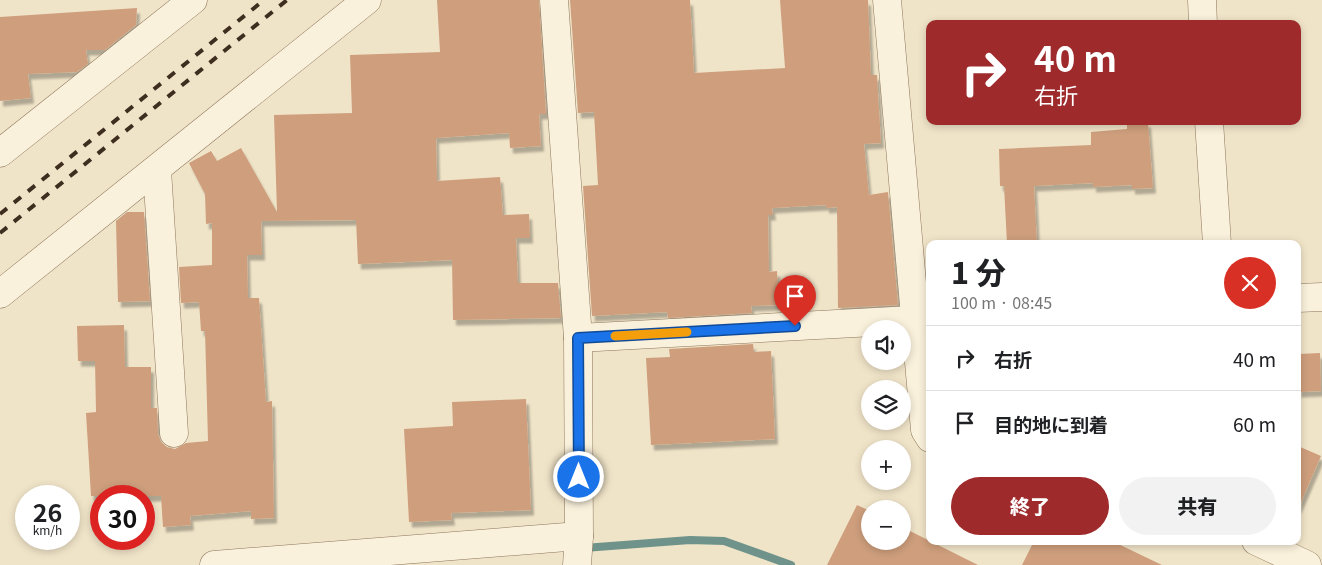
<!DOCTYPE html>
<html lang="ja">
<head>
<meta charset="utf-8">
<style>
	:root { --surface:#fff; --page:#f2f2f2; --text:#202124; --muted:#757577; --line:#e0e0e0; --accent:#9e2a2b }
	body { margin:0; font-family:Georgia,"Noto Sans JP",serif; background:var(--page); color:var(--text); height:100vh; display:flex; flex-direction:column; font-size:19px; white-space:nowrap }
	* { box-sizing:border-box; margin:0 }
	p { font-size:16px; color:var(--muted) }
	.icon { flex:none; width:28px; height:28px; fill:none; stroke:currentColor; stroke-width:2; stroke-linecap:round; stroke-linejoin:round }
	.map { position:relative; flex:1; overflow:hidden }
	.details { position:absolute; left:926px; top:240px; width:375px; height:305px; display:flex; flex-direction:column; background:var(--surface); border-radius:10px; box-shadow:0 2px 8px #0003 }
	.details>* { flex:none }
	.banner { position:absolute; left:926px; top:20px; width:375px; height:105px; border-radius:10px; box-shadow:0 2px 8px #0003; background:#9e2a2b; color:#fff; overflow:hidden }
	.fabs { position:absolute; left:861px; top:320px; display:grid; gap:10px }
	.fabs a { display:grid; place-items:center; width:50px; height:50px; border-radius:50%; background:var(--surface); box-shadow:0 2px 8px #0003; font-size:25px }
	.speed { position:absolute; left:15px; top:485px; display:flex; gap:10px; font-size:25px; font-weight:700; text-align:center }
	.speed>* { display:grid; place-content:center; width:65px; height:65px; border-radius:50%; background:var(--surface); box-shadow:0 2px 8px #0003; line-height:1 }
	.speed small { font-size:12px; font-weight:400 }
	.speed .limit { border:8px solid #d22; background:#fff; color:#111 }
	.pin { position:absolute; display:grid; place-items:center; width:42px; height:42px; color:#fff; margin:-51px -21px; border-radius:50% 50% 50% 0; rotate:-45deg; box-shadow:0 0 5px #0007 }
	.pin .icon { rotate:45deg }
	.me { position:absolute; width:55px; margin:-28px; rotate:0deg; stroke-linejoin:round; filter:drop-shadow(0 0 4px #0008) }
	.turn { display:flex; align-items:center; gap:18px; height:105px; padding:0 25px; font-size:22px }
	.turn .icon { width:65px; height:65px; stroke-width:2.5 }
	.turn b { display:block; font-size:35px; line-height:42px }
	.round { display:grid; place-items:center; flex:none; width:52px; height:52px; border-radius:26px; background:var(--page) }
	.headline { display:flex; align-items:center; justify-content:space-between; height:85px; padding:0 25px }
	h1 { font-size:30px; font-weight:800; line-height:38px }
	.action { display:flex; gap:10px; margin-top:auto; padding:10px 25px }
	.action a { flex:1; height:58px; border-radius:30px; background:var(--accent); color:#fff; font-size:20px; font-weight:800; line-height:58px; text-align:center }
	.action a+a { background:var(--page); color:var(--text) }
	ul { padding:0; list-style:none }
	li { display:flex; align-items:center; gap:15px; height:65px; padding:0 25px; border-top:1px solid var(--line) }
	li div { flex:1 }
	li b { display:block; font-size:19px }
	li em { font-style:normal }
	.map>svg:first-child { display:block }
	.lines { fill:none; stroke-linecap:round; stroke-linejoin:round }
	.stream { stroke:#6f938a; stroke-width:8 }
	.building { fill:#cf9f7d; filter:url(#shadow) }
	.street-casing { stroke:#8d765c; stroke-width:29 }
	.street { stroke:#faf1dc; stroke-width:28 }
	.rail { stroke:#3d2e20; stroke-width:4; stroke-dasharray:9 9; stroke-linecap:butt }
	.route-casing { stroke:#114b97; stroke-width:12 }
	.route { stroke:#1a73e8; stroke-width:9 }
	.slow { stroke:#f59e0b; stroke-width:9 }
</style>
</head>
<body>
<div class="map">
<svg width="1322" height="565" viewBox="0 0 1322 565">
	<defs>
		<filter id="shadow"><feDropShadow dx="3" dy="5.5" stdDeviation="1" flood-color="#0004"/></filter>
	</defs>
	<rect width="100%" height="100%" fill="#f0e4c8"/>
	<g class="lines">
		<polyline class="stream" points="584,548 690,540 724,541 791,565"/>
	</g>
	<g class="building">
		<polygon points="437,0 539,0 546,114 539,114 541,146 510,148 509,133 436,138 437,181 500,177 503,215 529,214 530,238 516,238 518,283 558,283 561,318 453,320 452,260 358,264 356,220 261,221 262,255 247,255 248,298 259,298 266,402 272,401 274,518 251,519 251,511 190,516 191,525 163,527 161,496 91,496 86,413 96,412 95,361 78,361 77,326 124,325 125,367 151,367 151,408 157,408 158,434 161,442 167,447 175,449 186,443 208,441 205,331 201,331 199,302 181,303 179,267 212,265 212,223 206,224 205,194 189,163 211,151 217,161 241,148 277,212 274,115 352,113 350,55 440,52"/>
		<polygon points="570,0 690,0 694,73 785,68 780,0 868,0 871,75 877,75 881,143 864,144 869,195 888,192 898,305 838,308 837,207 826,208 826,205 772,208 773,215 768,215 769,272 777,271 779,305 751,306 752,313 668,318 667,312 592,316 583,186 598,185 594,112 578,113"/>
		<polygon points="137,8 136,25 105,50 86,50 88,64 77,72 28,74 31,98 0,101 0,17"/>
		<polygon points="1148,122 1153,188 1132,189 1132,185 1093,187 1093,183 1034,186 1037,244 1007,244 1004,186 1000,186 999,149 1091,145 1091,132 1127,129 1127,124"/>
		<polygon points="127,212 144,212 150,301 118,302 116,221"/>
		<polygon points="753,344 754,352 771,351 775,439 651,445 646,358 670,357 669,349"/>
		<polygon points="1320,353 1321,391 1298,392 1298,354"/>
		<polygon points="526,399 531,510 451,513 452,520 409,522 404,429 453,426 452,402"/>
		<polygon points="1298,446 1321,456 1298,509"/>
		<polygon points="857,505 870,511 870,541 902,541 902,527 978,565 827,565"/>
		<polygon points="1034,541 1112,541 1162,565 1022,565"/>
	</g>
	<g class="lines">
		<g class="street-casing">
			<g id="street">
				<polyline points="554,0 578,338 579,536 577,565"/>
				<polyline points="887,0 925,430 930,438"/>
				<polyline points="1202,0 1203,24"/>
				<polyline points="1209,121 1217,244"/>
				<polyline points="0,153 193,0"/>
				<polyline points="157,170 174,433"/>
				<polyline points="0,294 367,0"/>
				<polyline points="1298,298 1322,297"/>
				<polyline points="578,338 930,319"/>
				<polyline points="1256,541 1307,565"/>
				<polyline points="214,565 579,536"/>
			</g>
		</g>
		<use href="#street" class="street"/>
		<g class="rail">
			<polyline points="0,214 264,0"/>
			<polyline points="0,233 287,0"/>
		</g>
	</g>
	<g class="lines">
		<g class="route-casing">
			<polyline id="route" points="579,477 578,338 795,326"/>
		</g>
		<use href="#route" class="route"/>
		<polyline class="slow" points="615,336 687,332"/>
	</g>
</svg>
<div class="fabs">
<a><svg class="icon" aria-label="sound" viewBox="0 0 24 24"><path d="M4 9h4l5-4v14l-5-4H4zM17 9q2 3 0 6"/></svg></a>
<a><svg class="icon" aria-label="layers" viewBox="0 0 24 24"><path d="M12 4l9 5-9 5-9-5zM3 14l9 5 9-5"/></svg></a>
<a>+</a>
<a>−</a>
</div>
<div class="speed"><div>26<small>km/h</small></div><div class="limit">30</div></div>
<div class="pin" style="left:795px;top:326px;background:#d93025"><svg class="icon" aria-label="arrive" viewBox="0 0 24 24"><path d="M6 21V4h12l-3 4 3 4H6"/></svg></div>
<svg class="me" style="left:579px;top:477px" viewBox="-20 -20 40 40"><circle r="17" fill="#1a73e8" stroke="#fff" stroke-width="3"/><path d="M0-11L8 9 0 5-8 9z" fill="#fff"/></svg>
<div class="banner">
<div class="turn"><svg class="icon" aria-label="right" viewBox="0 0 24 24"><path d="M7 20v-9h11M14 6l5 5-5 5"/></svg><div><b>40 m</b>右折</div></div>
</div>
<section class="details">
<div class="headline"><div><h1>1 分</h1><p>100 m · 08:45</p></div><a class="round" style="background:#d93025;color:#fff"><svg class="icon" aria-label="close" viewBox="0 0 24 24"><path d="M6 6l12 12M18 6L6 18"/></svg></a></div>
<ul>
<li><svg class="icon" aria-label="right" viewBox="0 0 24 24"><path d="M7 20v-9h11M14 6l5 5-5 5"/></svg><div><b>右折</b></div><em>40 m</em></li>
<li><svg class="icon" aria-label="arrive" viewBox="0 0 24 24"><path d="M6 21V4h12l-3 4 3 4H6"/></svg><div><b>目的地に到着</b></div><em>60 m</em></li>
</ul>
<div class="action"><a>終了</a><a>共有</a></div>
</section>
</div>
</body>
</html>
